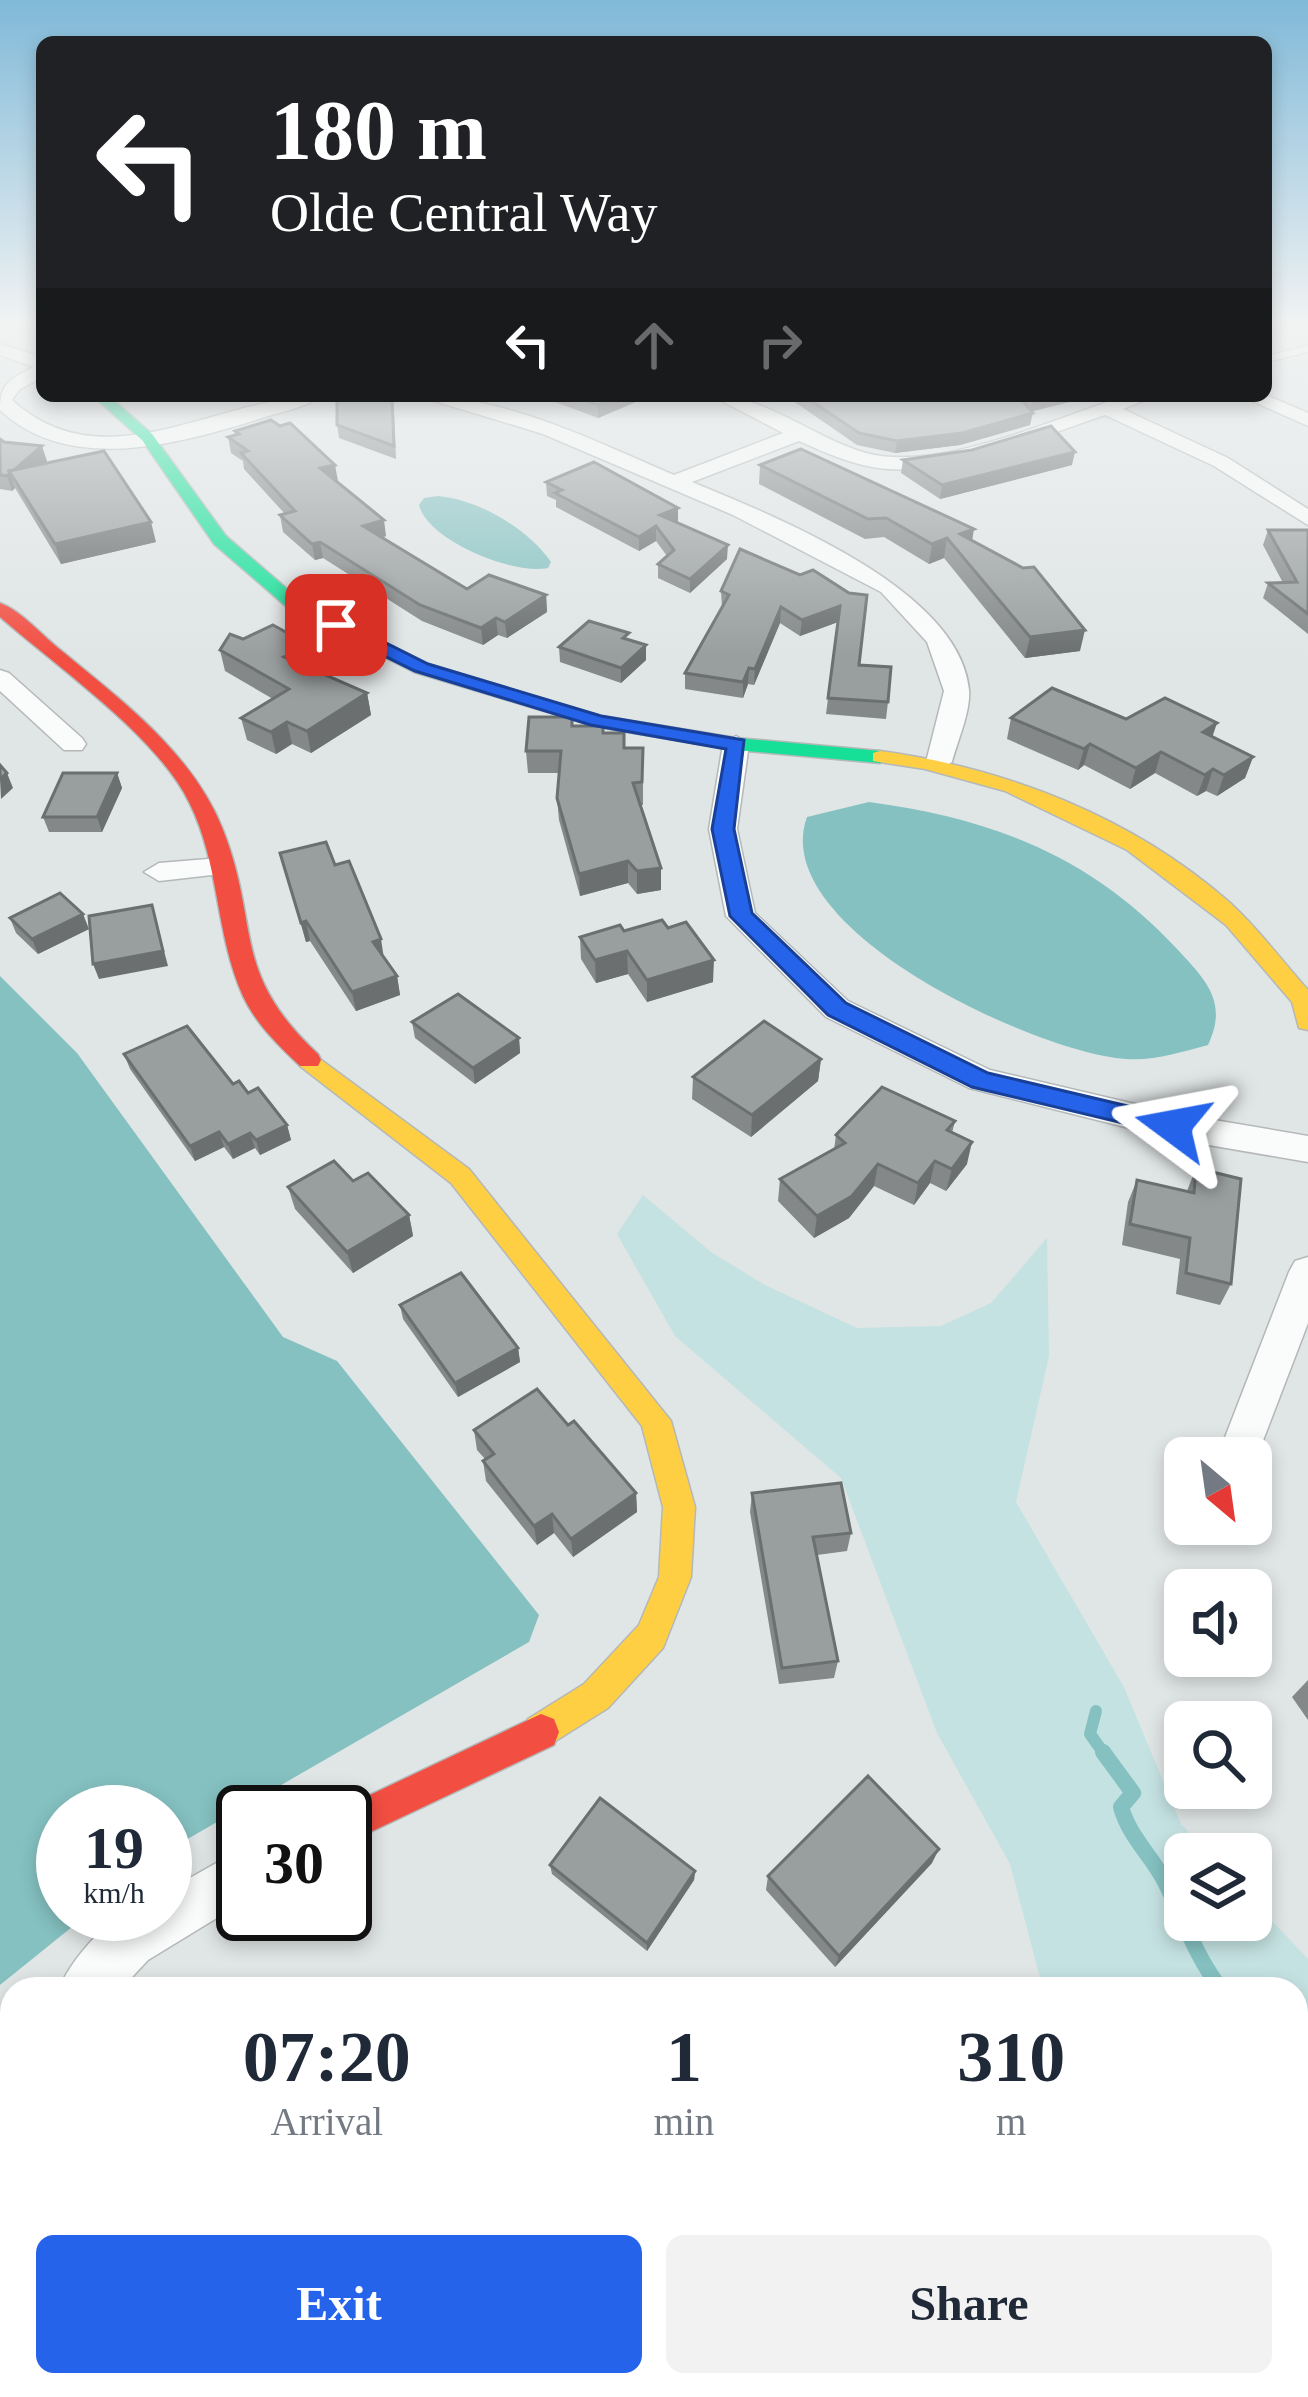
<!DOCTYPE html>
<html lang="en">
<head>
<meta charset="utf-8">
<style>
	:root { --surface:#fff; --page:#f2f2f3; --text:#1f2937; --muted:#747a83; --accent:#2563eb }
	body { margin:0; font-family:Georgia,serif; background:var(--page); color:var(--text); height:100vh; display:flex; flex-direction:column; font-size:45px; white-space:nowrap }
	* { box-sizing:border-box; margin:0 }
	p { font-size:39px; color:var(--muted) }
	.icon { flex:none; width:66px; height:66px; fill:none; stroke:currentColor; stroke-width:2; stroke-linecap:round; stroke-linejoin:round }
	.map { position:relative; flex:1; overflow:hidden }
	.drawer { position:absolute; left:0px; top:1977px; width:1308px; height:420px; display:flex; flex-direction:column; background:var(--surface); border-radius:36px 36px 0 0; box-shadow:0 6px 18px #0003 }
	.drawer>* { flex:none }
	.top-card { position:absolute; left:36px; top:36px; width:1236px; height:366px; border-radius:18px; box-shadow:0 6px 18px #0003; background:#202124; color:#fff; overflow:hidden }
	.needle { width:78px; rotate:151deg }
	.controls { position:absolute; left:1164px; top:1437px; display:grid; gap:24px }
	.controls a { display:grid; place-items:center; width:108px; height:108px; border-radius:18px; background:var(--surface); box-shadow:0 6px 18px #0003; font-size:60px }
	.speed { position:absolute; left:36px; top:1785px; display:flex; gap:24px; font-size:60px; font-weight:700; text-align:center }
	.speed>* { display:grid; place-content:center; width:156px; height:156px; border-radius:50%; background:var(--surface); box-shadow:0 6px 18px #0003; line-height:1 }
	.speed small { font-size:30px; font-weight:400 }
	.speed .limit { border:6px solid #111; border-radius:18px; background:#fff; color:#111 }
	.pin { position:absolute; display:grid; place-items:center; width:102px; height:102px; color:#fff; margin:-51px; border-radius:24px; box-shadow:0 6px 18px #0006 }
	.me { position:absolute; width:132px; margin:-66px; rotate:283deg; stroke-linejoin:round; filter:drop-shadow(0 0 9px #0008) }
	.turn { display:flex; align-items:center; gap:42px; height:252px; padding:0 36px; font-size:54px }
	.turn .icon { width:156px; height:156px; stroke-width:2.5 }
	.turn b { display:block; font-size:84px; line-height:102px }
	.lanes { display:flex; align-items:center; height:114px; padding:0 36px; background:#0003; justify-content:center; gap:60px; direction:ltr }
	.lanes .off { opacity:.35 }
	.eta { display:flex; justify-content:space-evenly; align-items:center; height:204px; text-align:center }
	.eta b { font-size:72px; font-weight:600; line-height:84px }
	.button { display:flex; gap:24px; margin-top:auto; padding:24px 36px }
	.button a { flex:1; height:138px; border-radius:18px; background:var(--accent); color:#fff; font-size:48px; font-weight:600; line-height:138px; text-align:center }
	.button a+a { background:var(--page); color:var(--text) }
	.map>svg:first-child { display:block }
	.green { fill:#c5e2e2 }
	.water { fill:#85c1c1 }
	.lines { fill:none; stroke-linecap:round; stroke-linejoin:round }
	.stream-far1 { stroke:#85c1c1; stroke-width:12 }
	.stream { stroke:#85c1c1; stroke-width:16 }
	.lane-casing { stroke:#b4b8b8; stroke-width:3 }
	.street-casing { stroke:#b4b8b8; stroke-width:3 }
	.fast-casing { stroke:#b4b8b8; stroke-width:3 }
	.slow-casing { stroke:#b4b8b8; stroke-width:3 }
	.jam-casing { stroke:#b4b8b8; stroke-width:3 }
	.lane { fill:#fafbfb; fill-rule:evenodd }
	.street { fill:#fafbfb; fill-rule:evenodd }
	.fast { fill:#16e098; fill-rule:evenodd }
	.slow { fill:#ffcf43; fill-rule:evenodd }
	.jam { fill:#f24e42; fill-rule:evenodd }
	.wall { fill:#848888 }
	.shaded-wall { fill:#6b6f6f }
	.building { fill:#999e9e; stroke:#6b6f6f; stroke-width:3 }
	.route { fill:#2563eb; stroke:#184099; stroke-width:3 }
</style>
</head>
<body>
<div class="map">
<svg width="1308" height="2397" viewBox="0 0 1308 2397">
	<rect width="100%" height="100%" fill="#e0e5e5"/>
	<polygon class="green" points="643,1195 711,1252 765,1285 857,1328 941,1326 991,1303 1047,1238 1049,1356 1016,1502 1124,1687 1181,1824 1209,1854 1185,1854 1185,1920 1251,1920 1251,1899 1308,1959 1308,2397 662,2397 644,2385 1296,2385 1296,1989 1043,1989 1010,1864 937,1733 841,1478 675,1336 617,1234"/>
	<g class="water">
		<path d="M438 496C479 500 527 528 551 562L548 568C513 575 428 541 419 505L424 498Z"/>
		<path d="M869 802C994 819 1091 856 1178 950 1207 981 1228 1003 1208 1045 1181 1052 1154 1061 1126 1059 1037 1053 766 929 807 817Z"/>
		<polygon points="0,976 77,1053 283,1337 337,1361 539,1615 529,1642 165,1852 165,1812 63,1812 63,1914 88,1914 0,1985"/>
	</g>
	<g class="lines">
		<polyline class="stream-far1" points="1096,1711 1090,1734 1105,1755"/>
		<g class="stream">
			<path d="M1103 1752 1133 1793 1121 1807C1129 1836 1150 1854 1164 1880 1183 1917 1195 1956 1221 1989"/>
			<polyline points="1296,2108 1308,2146"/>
			<polyline points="1159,2385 1162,2397"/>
		</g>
		<g class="lane-casing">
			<polygon id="lane" points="1308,346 1308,352 1266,362 1266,356"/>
		</g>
		<g class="street-casing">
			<g id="street">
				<path d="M0 344 42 357V377L19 390 12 400C105 485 218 396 321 396 305 408 279 412 259 419 178 444 69 475 0 410 0 382 11 379 34 367L0 355Z"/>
				<polygon points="1266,395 1308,413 1308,426 1241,396"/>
				<path d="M418 396C507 396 594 441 674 475L783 433 712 396C768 396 813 438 866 453 938 473 1056 418 1125 396H1155L1123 409 1228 458 1308 509V525L1214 466 1105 415C1042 436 954 474 888 469 857 467 826 453 799 441L692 482C774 516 960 589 969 690 971 711 957 742 952 762L939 770 926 762 944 691 927 642 881 592 733 515 543 434Z"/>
				<polygon points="0,670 9,673 82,738 86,744 82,750 64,750 0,691"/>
				<polygon points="736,736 749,744 737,829 755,913 848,1001 990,1070 1173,1113 1308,1136 1308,1162 1173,1139 969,1088 826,1017 726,916 709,829 723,744"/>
				<polygon points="220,858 235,867 230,873 159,881 144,872 159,863"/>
				<polygon points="1308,1257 1308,1323 1251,1472 1251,1458 1217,1458 1289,1272 1295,1261"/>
				<path d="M243 1848V1902L148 1960 121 1989H59C69 1964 99 1926 125 1916 136 1911 153 1914 165 1914V1892Z"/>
				<polygon points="12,2051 12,2117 0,2122 0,2056"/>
			</g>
		</g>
		<g class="fast-casing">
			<polygon id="fast" points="93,396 109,396 152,434 226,536 300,600 428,664 601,716 736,738 880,751 890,757 880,763 736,750 598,727 414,672 288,608 214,544 142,440"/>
		</g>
		<g class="slow-casing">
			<g id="slow">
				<path d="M880 751C1006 768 1132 817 1229 902 1258 928 1282 961 1308 990V1030L1299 1028 1292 1002 1226 925 1127 850 1005 791 925 769 873 761V753Z"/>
				<polygon points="309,1051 469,1169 671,1421 695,1507 691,1577 663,1648 608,1708 541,1750 528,1745 523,1732 528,1719 584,1684 639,1625 659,1577 663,1507 642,1426 451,1183 300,1066 297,1060 300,1054"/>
			</g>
		</g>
		<g class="jam-casing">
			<g id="jam">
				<path d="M0 603C21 611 40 633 58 648 120 699 193 753 223 830 261 927 230 972 318 1054L321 1060 318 1066H300C278 1045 256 1024 243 996 215 934 220 863 189 802 157 736 56 666 0 617Z"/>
				<polygon points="541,1714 554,1719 559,1732 554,1745 345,1844 345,1812 334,1812"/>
			</g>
		</g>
		<use href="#lane" class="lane"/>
		<use href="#street" class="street"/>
		<use href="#fast" class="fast"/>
		<use href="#slow" class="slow"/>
		<use href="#jam" class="jam"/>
	</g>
	<g class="wall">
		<polygon points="539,396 638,396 638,401 598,418"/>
		<polygon points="786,396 1093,396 1031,411 1030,425 960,445 895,453 857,445"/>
		<polygon points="394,412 396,459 339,438 337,425"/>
		<polygon points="235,431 338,481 336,481 386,536 382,538 467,589 546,595 547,612 507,638 498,635 483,645 422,621 323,558 315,560 283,532 280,515 285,514 244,469 243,461 231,453 228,437 236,435"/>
		<polygon points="0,439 47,461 44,464 156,542 61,564 15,488 12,491 0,489"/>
		<polygon points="903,460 1072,465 940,499 901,473"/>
		<polygon points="760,465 972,540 1080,651 1025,658 944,558 929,564 884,537 865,539 759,484"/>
		<polygon points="546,482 678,522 677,523 727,559 690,593 658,578 658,564 667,556 656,541 639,551 556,507 556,500 547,496"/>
		<polygon points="1268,530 1308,530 1308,634 1263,598 1268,583 1283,583 1263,545"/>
		<polygon points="813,570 859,665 888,702 886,719 826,714 838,622 800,636 780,623 754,685 748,684 743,698 685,689 685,673 722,608 721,591 800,575"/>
		<polygon points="629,640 646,645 646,660 621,683 560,662 559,647"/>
		<polygon points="220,650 313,666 310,668 367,693 371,715 311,753 292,744 276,754 247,740 241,718 273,699 225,671"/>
		<polygon points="1011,718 1126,719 1213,737 1253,757 1245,778 1217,796 1206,791 1197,796 1155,773 1130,789 1084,765 1078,770 1007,739"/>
		<polygon points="573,726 604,733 625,748 643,748 643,805 640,805 661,890 637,894 628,883 580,896 559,820 557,798 559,773 528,773 526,751"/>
		<polygon points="117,773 122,788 102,832 49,832 43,817"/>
		<polygon points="280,853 335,865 384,958 397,976 400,995 356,1011 310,941 306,942"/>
		<polygon points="10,918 89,929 38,954 16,933"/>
		<polygon points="624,931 713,982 647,1002 628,974 596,983 581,959 580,937"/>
		<polygon points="412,1022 519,1038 520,1053 475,1084 415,1038"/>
		<polygon points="124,1054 233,1084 248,1093 287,1125 291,1140 260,1155 255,1148 233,1159 224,1147 195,1161 130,1069"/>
		<polygon points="821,1059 818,1081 751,1137 692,1099 693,1077"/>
		<polygon points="955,1121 952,1133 967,1164 946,1191 930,1183 914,1205 874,1186 849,1218 814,1238 778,1201 780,1179 834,1150 836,1135"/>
		<polygon points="1196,1168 1231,1284 1220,1305 1176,1294 1180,1259 1122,1245 1128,1202 1137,1180 1187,1191"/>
		<polygon points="353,1181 409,1215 413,1236 353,1273 295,1209 288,1187"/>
		<polygon points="400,1305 518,1348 520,1362 458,1397 403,1319"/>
		<polygon points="568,1425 636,1493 637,1512 573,1557 554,1533 537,1545 486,1481 483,1461 485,1459 477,1450 474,1430"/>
		<polygon points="752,1493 851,1533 847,1551 817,1555 838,1661 834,1678 779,1684 750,1512"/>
		<polygon points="1308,1680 1308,1720 1292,1697"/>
		<polygon points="932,1863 835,1967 766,1890 768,1876"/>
		<polygon points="550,1865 695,1871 694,1880 647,1951 552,1874"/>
	</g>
	<g class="shaded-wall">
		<polygon points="619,396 638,396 638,401 598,418 598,405"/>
		<polygon points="1048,396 1093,396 1030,412 1032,400"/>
		<polygon points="1033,413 1030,425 960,445 895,453 897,441"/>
		<polygon points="42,446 47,461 18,486 10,473"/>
		<polygon points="1075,452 1072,465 940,499 942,485"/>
		<polygon points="335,465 338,481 323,484 320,468"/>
		<polygon points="10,473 15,488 12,491 7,476"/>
		<polygon points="678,508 678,522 659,529 660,515"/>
		<polygon points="384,520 386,536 365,542 363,526"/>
		<polygon points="151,522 156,542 61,564 55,544"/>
		<polygon points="656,526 656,541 639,551 639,537"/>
		<polygon points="974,529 971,548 960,534"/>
		<polygon points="947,538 944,558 929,564 932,544"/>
		<polygon points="320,542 323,558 315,560 312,544"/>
		<polygon points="728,545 727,559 690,593 690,579"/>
		<polygon points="546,595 547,612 507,638 505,622"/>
		<polygon points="840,606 838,622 800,636 802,620"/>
		<polygon points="781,607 780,623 754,685 755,669"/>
		<polygon points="496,618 498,635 483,645 481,628"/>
		<polygon points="1085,630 1080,651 1025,658 1030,637"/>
		<polygon points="309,645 313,666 289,679 284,657"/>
		<polygon points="646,645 646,660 621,683 621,668"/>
		<polygon points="749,668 748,684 743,698 743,682"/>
		<polygon points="367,693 371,715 311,753 307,731"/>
		<polygon points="287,722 292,744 276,754 271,732"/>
		<polygon points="1217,723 1210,744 1203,732"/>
		<polygon points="1090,744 1084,765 1078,770 1084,749"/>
		<polygon points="1161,752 1155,773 1130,789 1136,768"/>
		<polygon points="1253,757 1245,778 1217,796 1224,775"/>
		<polygon points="1213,769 1206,791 1197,796 1205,775"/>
		<polygon points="7,773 13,788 1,799 0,779"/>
		<polygon points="117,773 122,788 102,832 97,817"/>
		<polygon points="628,861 628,883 580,896 579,874"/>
		<polygon points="661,868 661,890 637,894 637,871"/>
		<polygon points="152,905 168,966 99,979 93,964"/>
		<polygon points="83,914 89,929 38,954 32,939"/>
		<polygon points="306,921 310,941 306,942 301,923"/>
		<polygon points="381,939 384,959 373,942"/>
		<polygon points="627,951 628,974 596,983 595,960"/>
		<polygon points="714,960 713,982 647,1002 647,980"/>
		<polygon points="397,976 400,995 356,1011 352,992"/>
		<polygon points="519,1038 520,1053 475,1084 473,1068"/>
		<polygon points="821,1059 818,1081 751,1137 752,1115"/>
		<polygon points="287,1125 291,1140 260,1155 256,1140"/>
		<polygon points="219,1132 224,1147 195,1161 190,1146"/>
		<polygon points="250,1133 255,1148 233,1159 228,1144"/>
		<polygon points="972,1142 967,1164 946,1191 952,1169"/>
		<polygon points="935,1161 930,1183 914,1205 918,1183"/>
		<polygon points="878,1164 874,1186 849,1218 814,1238 817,1216"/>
		<polygon points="409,1215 413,1236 353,1273 347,1252"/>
		<polygon points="518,1348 520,1362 458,1397 455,1383"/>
		<polygon points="636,1493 637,1512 573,1557 571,1539"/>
		<polygon points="552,1514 554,1533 537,1545 534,1526"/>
		<polygon points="939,1849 932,1863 835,1967 839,1956"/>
		<polygon points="695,1871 694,1880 647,1951 647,1943"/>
	</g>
	<g class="building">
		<polygon points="573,396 619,396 598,405"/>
		<polygon points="804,396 1019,396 1033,413 962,433 897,441 859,433"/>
		<polygon points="1024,396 1048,396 1032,400"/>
		<polygon points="392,399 394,446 337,425 337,400"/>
		<polygon points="271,420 280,426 290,423 335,465 320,468 384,520 363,526 467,589 489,575 546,595 505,622 496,618 481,628 420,605 320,542 312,544 280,515 295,511 241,453 248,451 228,437 239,434 235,431"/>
		<polygon points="1051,426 1075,452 942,485 903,460 972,450"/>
		<polygon points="0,439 4,442 42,446 14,470 9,471 10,473 7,476 0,475"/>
		<polygon points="801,449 974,529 960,534 1023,568 1034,567 1085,630 1030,637 947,538 932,544 886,518 868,519 760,465"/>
		<polygon points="104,451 151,522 55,544 9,471"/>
		<polygon points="594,462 678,508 660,515 728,545 690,579 658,564 674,550 656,526 639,537 555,493 562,490 546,482"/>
		<polygon points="1268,530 1308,530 1308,614 1268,583 1297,582"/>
		<polygon points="740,549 800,575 813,570 849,593 867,595 859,665 891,667 888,702 828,698 840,606 802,620 781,607 755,669 749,668 743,682 685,673 729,595 721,591"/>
		<polygon points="589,621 629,633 623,638 646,645 621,668 559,647"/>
		<polygon points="273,625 309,645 284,657 367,693 307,731 287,722 271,732 241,718 289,689 220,650 230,634 243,639"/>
		<polygon points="1052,688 1126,719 1165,698 1217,723 1203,732 1253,757 1224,775 1213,769 1205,775 1161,752 1136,768 1090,744 1084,749 1011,718"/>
		<polygon points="529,717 572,717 572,726 603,726 603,733 624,733 624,748 643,748 642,782 633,783 661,868 637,871 628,861 579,874 557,798 561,751 526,751"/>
		<polygon points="0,765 7,773 0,779"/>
		<polygon points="63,773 117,773 97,817 43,817"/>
		<polygon points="326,842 335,865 349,861 381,939 373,942 397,976 352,992 306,921 301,923 280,853"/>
		<polygon points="60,893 83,914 32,939 10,918"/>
		<polygon points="152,905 163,951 93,964 89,916"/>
		<polygon points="662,920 668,928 686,922 714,960 647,980 627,951 595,960 580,937 620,925 624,931"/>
		<polygon points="458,994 519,1038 473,1068 412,1022"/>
		<polygon points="764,1021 821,1059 752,1115 693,1077"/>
		<polygon points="187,1026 233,1084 239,1081 248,1093 258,1088 287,1125 256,1140 250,1133 228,1144 219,1132 190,1146 124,1054"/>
		<polygon points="882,1087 955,1121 947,1130 972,1142 952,1169 935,1161 918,1183 878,1164 852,1196 817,1216 780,1179 845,1143 836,1135"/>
		<polygon points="334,1161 353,1181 368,1173 409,1215 347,1252 288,1187"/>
		<polygon points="1196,1168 1241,1179 1231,1284 1186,1273 1190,1238 1130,1224 1137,1180 1194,1193"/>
		<polygon points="461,1273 518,1348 455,1383 400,1305"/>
		<polygon points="537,1389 568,1425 574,1421 636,1493 571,1539 552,1514 534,1526 483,1461 494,1454 474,1430"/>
		<polygon points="841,1483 851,1533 813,1537 838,1661 782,1668 752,1493"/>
		<polygon points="868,1776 939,1849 839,1956 768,1876"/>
		<polygon points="600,1798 695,1871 647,1943 550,1865"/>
	</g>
	<linearGradient id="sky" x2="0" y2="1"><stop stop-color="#80b9d8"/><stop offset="0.49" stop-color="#f1f3f3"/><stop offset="1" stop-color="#f1f3f3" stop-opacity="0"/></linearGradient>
	<rect width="1308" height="657" fill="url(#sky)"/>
	<polygon class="route" points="330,621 342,621 428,664 601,716 744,740 734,829 752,913 846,1003 988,1073 1183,1119 1186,1126 1183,1132 1173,1135 972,1087 828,1015 730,916 712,829 726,749 591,725 415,671 330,629"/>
</svg>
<div class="controls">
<a><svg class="needle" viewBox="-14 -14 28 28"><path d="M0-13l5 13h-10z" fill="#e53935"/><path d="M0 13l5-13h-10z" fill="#747a83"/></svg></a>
<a><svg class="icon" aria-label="sound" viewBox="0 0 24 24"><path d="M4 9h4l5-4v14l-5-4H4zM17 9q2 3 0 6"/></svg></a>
<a><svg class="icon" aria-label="search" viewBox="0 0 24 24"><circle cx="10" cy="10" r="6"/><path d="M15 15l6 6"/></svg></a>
<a><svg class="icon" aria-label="layers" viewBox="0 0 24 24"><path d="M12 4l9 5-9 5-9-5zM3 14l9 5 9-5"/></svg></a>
</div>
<div class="speed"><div>19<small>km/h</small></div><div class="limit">30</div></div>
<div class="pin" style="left:336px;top:625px;background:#d93025"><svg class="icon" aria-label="arrive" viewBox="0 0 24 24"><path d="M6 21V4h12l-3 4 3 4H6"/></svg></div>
<svg class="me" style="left:1173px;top:1126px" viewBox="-20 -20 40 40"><path d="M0-17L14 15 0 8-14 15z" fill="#2563eb" stroke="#fff" stroke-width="4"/></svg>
<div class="top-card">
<div class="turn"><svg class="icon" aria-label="left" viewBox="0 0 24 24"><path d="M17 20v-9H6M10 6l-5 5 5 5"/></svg><div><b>180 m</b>Olde Central Way</div></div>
<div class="lanes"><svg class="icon" aria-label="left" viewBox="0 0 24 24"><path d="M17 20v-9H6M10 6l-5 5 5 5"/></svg><svg class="icon off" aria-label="ahead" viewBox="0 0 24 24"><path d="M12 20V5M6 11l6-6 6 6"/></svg><svg class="icon off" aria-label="right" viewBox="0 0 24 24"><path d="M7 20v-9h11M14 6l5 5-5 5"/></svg></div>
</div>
<section class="drawer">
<div class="eta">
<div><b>07:20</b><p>Arrival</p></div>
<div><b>1</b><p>min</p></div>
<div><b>310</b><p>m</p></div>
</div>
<div class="button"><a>Exit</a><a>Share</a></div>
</section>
</div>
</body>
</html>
